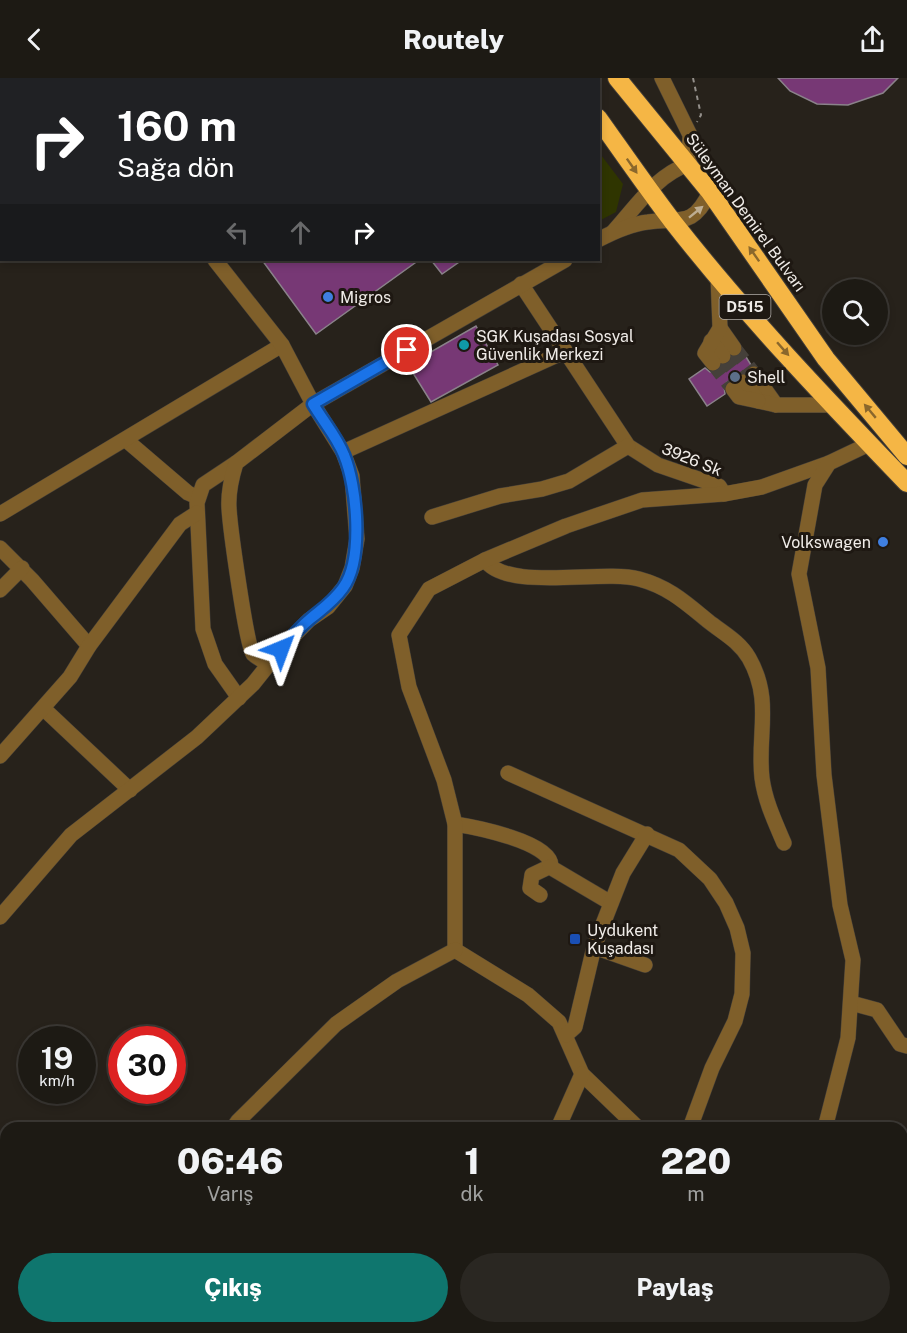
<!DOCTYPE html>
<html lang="tr">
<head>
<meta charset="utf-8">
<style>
	:root { --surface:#1d1a14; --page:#2a2722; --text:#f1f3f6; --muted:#a0a1a0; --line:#3b3834; --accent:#0f766e }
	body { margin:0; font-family:"Public Sans",sans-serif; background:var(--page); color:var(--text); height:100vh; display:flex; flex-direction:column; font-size:22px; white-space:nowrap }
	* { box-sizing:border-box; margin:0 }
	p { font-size:20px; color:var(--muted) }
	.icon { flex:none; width:33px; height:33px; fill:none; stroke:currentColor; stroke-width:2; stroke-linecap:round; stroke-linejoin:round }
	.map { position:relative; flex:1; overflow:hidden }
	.panel { position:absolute; left:0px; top:1044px; width:908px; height:212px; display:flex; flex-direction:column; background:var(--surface); border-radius:18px 18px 0 0; box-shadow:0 3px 9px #0003,0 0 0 2px var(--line) }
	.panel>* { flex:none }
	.guide { position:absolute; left:0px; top:0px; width:600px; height:183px; box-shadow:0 3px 9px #0003,0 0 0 2px var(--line); background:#202124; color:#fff; overflow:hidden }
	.fabs { position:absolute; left:822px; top:201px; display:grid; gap:12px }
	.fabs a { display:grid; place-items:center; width:66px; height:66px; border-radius:50%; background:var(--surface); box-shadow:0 3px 9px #0003,0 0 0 2px var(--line); font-size:30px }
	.speed { position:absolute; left:18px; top:948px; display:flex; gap:12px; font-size:30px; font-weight:700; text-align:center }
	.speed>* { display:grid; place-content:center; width:78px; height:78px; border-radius:50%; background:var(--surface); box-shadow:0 3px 9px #0003,0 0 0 2px var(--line); line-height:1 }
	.speed small { font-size:15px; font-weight:400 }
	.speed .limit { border:9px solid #d22; background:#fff; color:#111 }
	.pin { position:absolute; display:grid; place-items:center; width:51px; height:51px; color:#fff; margin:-26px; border:3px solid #fff; border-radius:50%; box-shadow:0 2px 6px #0007 }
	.me { position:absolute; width:66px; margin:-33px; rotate:44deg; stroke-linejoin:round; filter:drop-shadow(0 0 4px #0008) }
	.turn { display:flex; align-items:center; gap:21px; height:126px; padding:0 18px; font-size:27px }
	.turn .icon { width:78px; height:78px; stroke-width:2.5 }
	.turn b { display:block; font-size:42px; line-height:51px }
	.lanes { display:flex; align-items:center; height:57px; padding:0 18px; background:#0003; justify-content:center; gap:30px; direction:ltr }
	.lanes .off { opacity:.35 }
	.eta { display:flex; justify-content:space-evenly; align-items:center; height:102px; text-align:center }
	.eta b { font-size:36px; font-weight:800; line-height:42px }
	.action { display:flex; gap:12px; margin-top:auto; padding:12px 18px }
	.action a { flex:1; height:69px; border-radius:36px; background:var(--accent); color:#fff; font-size:24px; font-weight:800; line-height:69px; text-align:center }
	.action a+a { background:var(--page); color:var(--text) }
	header { display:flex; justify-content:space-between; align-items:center; height:78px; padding:0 18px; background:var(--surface); font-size:27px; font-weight:800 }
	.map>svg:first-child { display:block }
	.green { fill:#2f3500 }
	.building { fill:#773875; stroke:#8a828a; stroke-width:1.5 }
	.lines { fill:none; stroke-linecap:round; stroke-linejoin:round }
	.minor-tunnel { stroke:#45403a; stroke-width:15; stroke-dasharray:15 8; stroke-linecap:butt }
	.minor-casing { stroke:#433e38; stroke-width:16 }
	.highway-casing { stroke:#433e38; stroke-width:20 }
	.path { stroke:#94908b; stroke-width:2; stroke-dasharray:4.5 4.5; stroke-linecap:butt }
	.minor { stroke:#7f5f2a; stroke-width:15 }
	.highway { stroke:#f5b645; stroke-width:18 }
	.oneway { fill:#8a672c }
	.oneway2 { fill:#bdad92 }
	.route-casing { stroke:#114b97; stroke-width:15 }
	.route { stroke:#1a73e8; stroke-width:10 }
	.shop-dot { fill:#3f7fe0; stroke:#1e1812; stroke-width:2 }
	.culture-dot { fill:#0f9aa8; stroke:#1e1812; stroke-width:2 }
	.service-dot { fill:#5c6f8a; stroke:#1e1812; stroke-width:2 }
	.transit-dot { fill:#1a4fb4; stroke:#1e1812; stroke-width:2 }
	.labels { text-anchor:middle; stroke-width:6; stroke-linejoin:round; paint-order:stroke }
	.shield { fill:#1e1812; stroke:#b1aca8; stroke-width:1.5 }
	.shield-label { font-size:15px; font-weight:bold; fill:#f0ece8 }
	.street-label { font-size:16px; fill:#f0ece8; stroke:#1e1812 }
	.poi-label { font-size:16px; fill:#f0ece8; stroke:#1e1812; text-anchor:start }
</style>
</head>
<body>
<header><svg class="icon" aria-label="back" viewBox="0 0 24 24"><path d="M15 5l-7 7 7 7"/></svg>Routely<svg class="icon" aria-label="share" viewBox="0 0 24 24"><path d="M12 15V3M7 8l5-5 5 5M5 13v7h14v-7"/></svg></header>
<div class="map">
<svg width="907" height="1255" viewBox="0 0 907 1255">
	<rect width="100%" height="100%" fill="#27221b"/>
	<polygon class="green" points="598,73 623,106 616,134 599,143"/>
	<g class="building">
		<polygon points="778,0 898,0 883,15 848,27 817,26 790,13"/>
		<polygon points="262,182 419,182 316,256"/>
		<polygon points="431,182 462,182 442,196"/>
		<polygon points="476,248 498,287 431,324 408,287"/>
		<polygon points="743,274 751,287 745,295 727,304 724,308 725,316 707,328 689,301 705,290 710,294 719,293 722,287 729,285 732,279"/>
	</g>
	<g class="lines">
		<g class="minor-tunnel">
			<polyline points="734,270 754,296"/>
			<polyline points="723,278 743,304"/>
			<polyline points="713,285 733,311"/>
		</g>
		<g class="minor-casing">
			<g id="minor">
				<polyline points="423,0 424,2"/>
				<polyline points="94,2 99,0"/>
				<polyline points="225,2 227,0"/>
				<polyline points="306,2 307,0"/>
				<polyline points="0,124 2,123"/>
				<path d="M613 154C636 129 656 97 689 86L690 57 662 0"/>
				<path d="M598 162C613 154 631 146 648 144 680 139 692 151 710 114"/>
				<polyline points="521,206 628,368 658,387 719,408 724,416"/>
				<polyline points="720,250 734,270"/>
				<polyline points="711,263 723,278"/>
				<polyline points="713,285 705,275 720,250 718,199"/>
				<polyline points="754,296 776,327"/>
				<polyline points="743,304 758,323 776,327 832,327"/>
				<polyline points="733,311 739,319 758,323"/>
				<polyline points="126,362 188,415 197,419"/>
				<polyline points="343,374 564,274"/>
				<polyline points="236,385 203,407 197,425 203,551 215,586 239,620"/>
				<polyline points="0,436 282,267"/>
				<polyline points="432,439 500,418 542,411 569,403 628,368"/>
				<polyline points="0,470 32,502 89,568"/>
				<path d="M485 482C507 514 601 491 639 501 669 509 686 525 708 543 723 555 739 563 749 580 773 622 757 657 762 700 765 723 775 744 784 765"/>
				<polyline points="0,512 22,490"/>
				<path d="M269 586C264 583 257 580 253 576 246 565 230 449 229 430 228 415 232 398 236 385L313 326 565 182"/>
				<polyline points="44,631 130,712"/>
				<polyline points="0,678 70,599 89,568 180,446 197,435"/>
				<polyline points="508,695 679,772 710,801 726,825 737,850 743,875 742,916 735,943 712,990 690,1050"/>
				<path d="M455 746C474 749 552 764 551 788L532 797 530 810 540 817"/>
				<polyline points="550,789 611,825"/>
				<polyline points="0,839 71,757 197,659 253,606 281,571 309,542 328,529 345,508 352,490 357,461 352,398 343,374 313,326 282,267 215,182"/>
				<polyline points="594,869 645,887"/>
				<polyline points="455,872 455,746 444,702 409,609 399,557 429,511 485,482 566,448 642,422 724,416 762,409 829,385"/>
				<polyline points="455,872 528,917 559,944 582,996 638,1050"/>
				<polyline points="851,925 877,932 900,966 907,968"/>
				<polyline points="566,957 575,949 594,869 623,795 647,756"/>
				<polyline points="233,1050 238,1043 336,946 397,903 455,872"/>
				<polyline points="558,1050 582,996"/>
				<polyline points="825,1050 848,960 853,882 840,827 824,697 818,590 799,496 815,407 829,385 869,366"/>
				<polyline points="141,1255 143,1250"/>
				<polyline points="332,1255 338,1250"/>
				<polyline points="498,1255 503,1250"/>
			</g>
		</g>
		<g class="highway-casing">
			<g id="highway">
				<polyline points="570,0 571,2"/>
				<polyline points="617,0 710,114 826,281 907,378"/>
				<path d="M598 40C623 75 647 110 673 144 745 236 826 321 907 405"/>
			</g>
		</g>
		<polyline class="path" points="693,0 701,37 697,44"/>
		<use href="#minor" class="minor"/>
		<use href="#highway" class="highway"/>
	</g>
	<defs><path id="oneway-solid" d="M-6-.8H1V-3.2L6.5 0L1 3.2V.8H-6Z" transform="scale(1.5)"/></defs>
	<g class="oneway">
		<use href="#oneway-solid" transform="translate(632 88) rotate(55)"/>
		<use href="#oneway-solid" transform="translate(754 176) rotate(-125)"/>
		<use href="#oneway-solid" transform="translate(783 271) rotate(49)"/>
		<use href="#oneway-solid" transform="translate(870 333) rotate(-130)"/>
	</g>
	<use class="oneway2" href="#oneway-solid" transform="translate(696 134) rotate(-39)"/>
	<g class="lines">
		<g class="route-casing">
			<path id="route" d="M281 571C290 561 299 550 310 541 322 531 333 524 343 510 364 481 357 408 344 377 337 359 323 343 313 326L407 272"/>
		</g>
		<use href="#route" class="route"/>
	</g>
	<g class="shop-dot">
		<circle cx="328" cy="219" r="6"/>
		<circle cx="883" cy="464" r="6"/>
	</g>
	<circle class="culture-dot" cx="464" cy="267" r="6"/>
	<circle class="service-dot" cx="735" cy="299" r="6"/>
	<rect class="transit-dot" x="569" y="855" width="12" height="12" rx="3"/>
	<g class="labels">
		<rect class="shield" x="719.5" y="217" width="51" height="24" rx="4.5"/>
		<g class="shield-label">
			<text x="745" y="234">D515</text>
		</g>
		<g class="street-label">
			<text transform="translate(746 134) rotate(54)" y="6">Süleyman Demirel Bulvarı</text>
			<text transform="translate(692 381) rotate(22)" y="6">3926 Sk</text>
		</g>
		<g class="poi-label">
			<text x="340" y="225">Migros</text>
			<text x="476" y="264">SGK Kuşadası Sosyal<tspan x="476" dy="18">Güvenlik Merkezi</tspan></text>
			<text x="747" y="305">Shell</text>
			<text x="871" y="470" text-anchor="end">Volkswagen</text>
			<text x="587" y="858">Uydukent<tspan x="587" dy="18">Kuşadası</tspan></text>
		</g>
	</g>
</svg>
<div class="fabs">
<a><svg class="icon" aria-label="search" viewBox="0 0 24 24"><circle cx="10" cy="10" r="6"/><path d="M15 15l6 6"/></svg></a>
</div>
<div class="speed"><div>19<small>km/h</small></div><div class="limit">30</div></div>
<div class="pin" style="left:407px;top:272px;background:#d93025"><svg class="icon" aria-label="arrive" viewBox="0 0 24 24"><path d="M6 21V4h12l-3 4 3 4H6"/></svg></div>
<svg class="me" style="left:281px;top:571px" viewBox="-20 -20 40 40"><path d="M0-17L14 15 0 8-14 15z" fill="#1a73e8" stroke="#fff" stroke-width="4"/></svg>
<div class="guide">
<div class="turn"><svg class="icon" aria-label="right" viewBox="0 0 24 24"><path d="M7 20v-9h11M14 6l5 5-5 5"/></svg><div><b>160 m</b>Sağa dön</div></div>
<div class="lanes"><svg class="icon off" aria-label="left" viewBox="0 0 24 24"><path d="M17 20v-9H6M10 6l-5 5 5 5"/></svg><svg class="icon off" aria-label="ahead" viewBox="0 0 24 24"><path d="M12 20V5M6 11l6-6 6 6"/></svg><svg class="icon" aria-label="right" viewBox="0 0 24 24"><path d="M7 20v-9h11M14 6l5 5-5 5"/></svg></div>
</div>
<section class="panel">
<div class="eta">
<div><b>06:46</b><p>Varış</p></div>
<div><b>1</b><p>dk</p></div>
<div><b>220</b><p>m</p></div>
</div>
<div class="action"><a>Çıkış</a><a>Paylaş</a></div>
</section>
</div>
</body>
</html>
